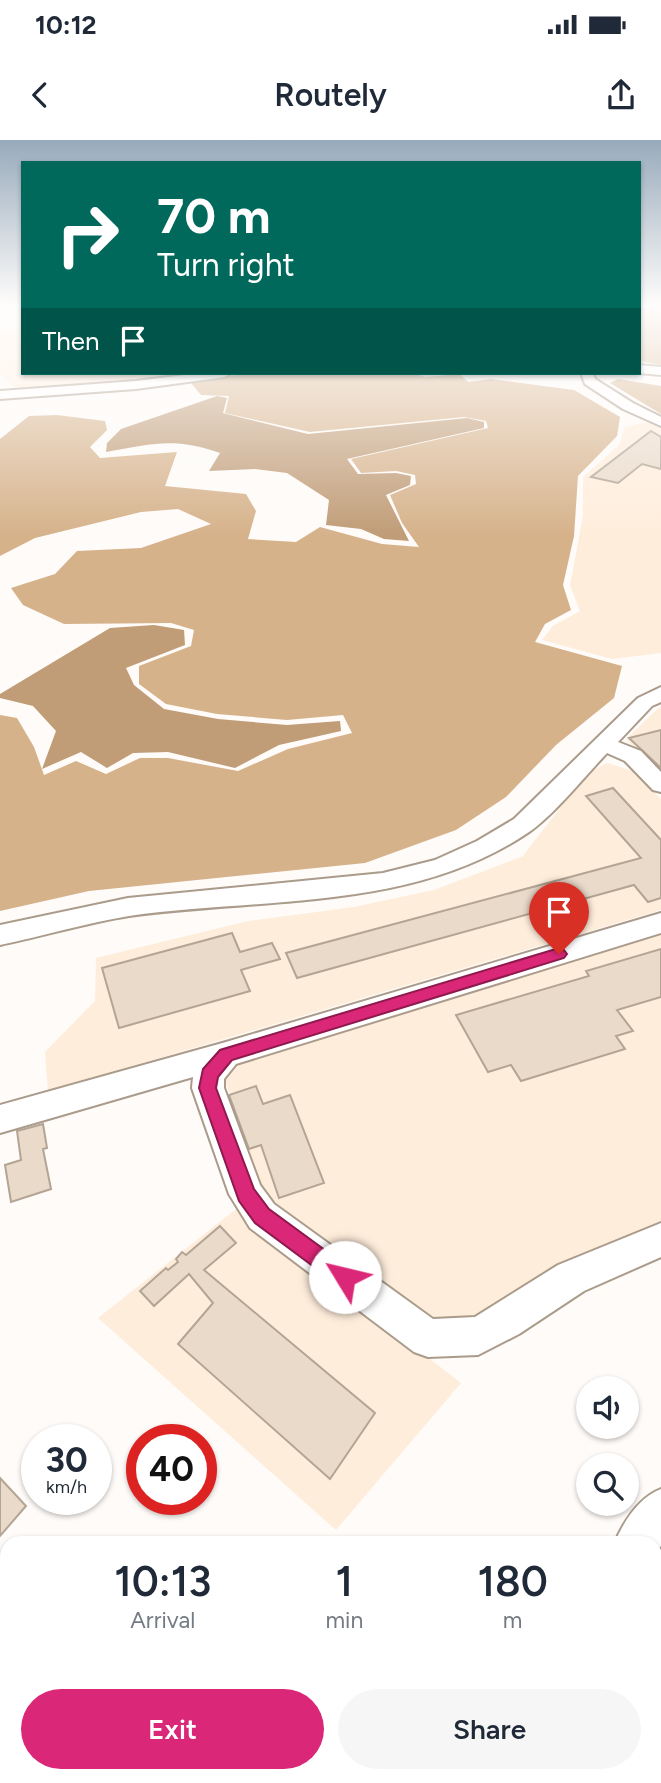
<!DOCTYPE html>
<html lang="en">
<head>
<meta charset="utf-8">
<style>
	:root { --surface:#fff; --page:#f6f6f7; --text:#1f2937; --muted:#747a83; --accent:#db2777 }
	body { margin:0; font-family:Figtree,sans-serif; background:var(--page); color:var(--text); height:100vh; display:flex; flex-direction:column; font-size:26px; white-space:nowrap }
	* { box-sizing:border-box; margin:0 }
	p { font-size:23px; color:var(--muted) }
	.icon { flex:none; width:38px; height:38px; fill:none; stroke:currentColor; stroke-width:2; stroke-linecap:round; stroke-linejoin:round }
	.map { position:relative; flex:1; overflow:hidden }
	.side { position:absolute; left:0px; top:1396px; width:662px; height:247px; display:flex; flex-direction:column; background:var(--surface); border-radius:21px 21px 0 0; box-shadow:0 2px 5px #0004 }
	.side>* { flex:none }
	.hud { position:absolute; left:21px; top:21px; width:620px; height:214px; border-radius:0px; box-shadow:0 2px 5px #0004; background:#00695c; color:#fff; overflow:hidden }
	.tools { position:absolute; left:576px; top:1236px; display:grid; gap:14px }
	.tools a { display:grid; place-items:center; width:63px; height:63px; border-radius:50%; background:var(--surface); box-shadow:0 2px 5px #0004; font-size:35px }
	.speed { position:absolute; left:21px; top:1284px; display:flex; gap:14px; font-size:35px; font-weight:700; text-align:center }
	.speed>* { display:grid; place-content:center; width:91px; height:91px; border-radius:50%; background:var(--surface); box-shadow:0 2px 5px #0004; line-height:1 }
	.speed small { font-size:18px; font-weight:400 }
	.speed .limit { border:10px solid #d22; background:#fff; color:#111 }
	.pin { position:absolute; display:grid; place-items:center; width:60px; height:60px; color:#fff; margin:-72px -30px; border-radius:50% 50% 50% 0; rotate:-45deg; box-shadow:0 0 7px #0007 }
	.pin .icon { rotate:45deg }
	.me { position:absolute; width:77px; margin:-38px; rotate:306deg; stroke-linejoin:round; filter:drop-shadow(0 0 5px #0008) }
	.turn { display:flex; align-items:center; gap:24px; height:147px; padding:0 21px; font-size:32px }
	.turn .icon { width:91px; height:91px; stroke-width:2.5 }
	.turn b { display:block; font-size:49px; line-height:60px }
	.then { display:flex; align-items:center; height:66px; padding:0 21px; background:#0003; gap:14px; font-size:26px }
	.eta { display:flex; justify-content:space-evenly; align-items:center; height:119px; text-align:center }
	.eta b { font-size:42px; font-weight:600; line-height:49px }
	.primary-button { display:flex; gap:14px; margin-top:auto; padding:14px 21px }
	.primary-button a { flex:1; height:80px; border-radius:42px; background:var(--accent); color:#fff; font-size:28px; font-weight:600; line-height:80px; text-align:center }
	.primary-button a+a { background:var(--page); color:var(--text) }
	.status { display:flex; justify-content:space-between; align-items:center; height:49px; padding:0 35px; background:var(--surface); direction:ltr }
	.status svg { height:19px; fill:currentColor }
	header { display:flex; justify-content:space-between; align-items:center; height:91px; padding:0 21px; background:var(--surface); font-size:32px; font-weight:600 }
	.map>svg:first-child { display:block }
	.built { fill:#ffeddb }
	.forest { fill:#d6b28b }
	.water { fill:#c09c77 }
	.building { fill:#eadaca; stroke:#b3a494; stroke-width:2 }
	.lines { fill:none; stroke-linecap:round; stroke-linejoin:round }
	.tertiary-casing { stroke:#aa9b8b; stroke-width:4 }
	.tertiary { fill:#fff; fill-rule:evenodd }
	.route { fill:#db2777; stroke:#8e194d; stroke-width:2 }
</style>
</head>
<body>
<div class="status"><b>10:12</b><svg viewBox="0 0 49 12"><path d="M0 12V9h3v3zM5 12V6h3v6zM10 12V3h3v9zM15 12V0h3v12zM26 1h20v11H26zM47 4h2v5h-2z"/></svg></div>
<header><svg class="icon" aria-label="back" viewBox="0 0 24 24"><path d="M15 5l-7 7 7 7"/></svg>Routely<svg class="icon" aria-label="share" viewBox="0 0 24 24"><path d="M12 15V3M7 8l5-5 5 5M5 13v7h14v-7"/></svg></header>
<div class="map">
<svg width="661" height="1643" viewBox="0 0 661 1643">
	<rect width="100%" height="100%" fill="#fefbf8"/>
	<g class="built">
		<polygon points="23,191 23,233 204,233 177,238 16,249 0,234 0,194"/>
		<polygon points="646,282 661,286 661,513 612,519 542,500 553,486 580,471 570,445 583,376 583,337 619,305 625,287"/>
		<polygon points="661,566 661,634 626,599"/>
		<polygon points="607,623 633,631 661,659 661,770 48,951 45,912 95,861 96,818 248,781 354,767 434,750 523,716 586,634"/>
		<polygon points="661,793 661,1086 559,1124 470,1187 423,1177 267,1063 225,940 239,920"/>
		<polygon points="236,1069 461,1243 336,1390 98,1178"/>
	</g>
	<g class="forest">
		<polygon points="639,166 661,166 661,225 639,221"/>
		<polygon points="246,233 414,233 425,237 460,234 468,242 491,239 574,250 620,277 617,296 578,336 574,396 563,445 571,470 545,484 535,502 622,526 614,558 556,605 506,657 456,690 365,723 89,751 0,771 0,575 17,578 34,607 44,635 76,621 106,634 140,618 168,618 238,631 288,609 352,593 343,575 287,580 217,574 166,564 139,544 139,526 191,506 194,490 171,483 64,484 23,465 11,448 55,434 77,411 141,408 211,384 178,369 141,372 35,398 0,416 0,299 29,276 57,275 105,281 107,290 90,307 100,318 177,312 165,346 246,354 256,371 248,399 296,402 320,387 382,404 419,407 402,383 390,355 416,344 415,335 396,331 361,333 351,319 488,288 486,281 464,277 310,292 225,273 229,256 201,255 191,243"/>
		<polygon points="618,239 661,246 661,274 610,243"/>
		<polygon points="661,1419 661,1643 535,1643 540,1636 654,1636 654,1431"/>
	</g>
	<g class="water">
		<path d="M217 256 227 258 223 273 308 294 467 278 484 282V288L347 319 358 334 396 333 411 336 410 345 386 355 409 401 384 399 361 389 326 385 329 360 287 333 255 329 209 331 220 313C174 297 152 304 106 312L107 303 121 289Z"/>
		<polygon points="154,485 184,490 185,505 126,528 134,545 164,569 218,579 287,585 340,581 341,591 279,605 235,628 168,612 133,613 107,628 81,612 42,629 56,591 33,566 0,558 0,554 110,488"/>
	</g>
	<g class="building">
		<polygon points="651,291 661,297 661,329 642,324 618,343 591,337"/>
		<polygon points="661,590 661,628 629,598"/>
		<polygon points="613,648 661,700 661,758 648,762 634,745 297,838 286,813 641,718 586,656"/>
		<polygon points="232,793 240,812 272,803 280,819 241,830 250,851 119,888 102,828"/>
		<polygon points="661,809 661,857 617,870 633,891 616,896 625,909 521,941 511,925 488,932 456,875 589,836 586,831"/>
		<polygon points="256,946 263,964 290,955 324,1043 279,1058 261,1005 249,1009 229,955"/>
		<polygon points="43,984 47,1008 43,1009 51,1049 11,1062 5,1025 21,1020 17,991"/>
		<polygon points="220,1086 236,1103 204,1130 375,1273 330,1339 178,1204 213,1163 189,1134 154,1166 140,1151 166,1128 168,1130 178,1122 176,1119 182,1112 186,1115"/>
		<polygon points="0,1338 26,1366 0,1396"/>
	</g>
	<g class="lines">
		<g class="tertiary-casing">
			<g id="tertiary">
				<polygon points="639,225 661,227 661,235 639,233"/>
				<polygon points="200,233 231,233 225,237 136,249 0,259 0,251 136,241"/>
				<polygon points="581,233 593,233 595,239 633,263 661,277 661,286 623,269 585,244"/>
				<path d="M661 547V562L652 566 618 602 641 611 661 632V652L653 650 625 621 607 613C586 635 553 676 529 692 412 772 263 757 129 776 86 783 43 796 0 805V785L128 758 383 733 435 720 477 701 514 679 638 558Z"/>
				<polygon points="661,773 661,793 236,924 224,939 224,948 260,1045 274,1064 433,1179 475,1177 558,1125 661,1083 661,1117 584,1151 519,1194 478,1215 428,1217 414,1212 250,1088 229,1054 192,948 193,937 0,993 0,965 226,902"/>
				<path d="M661 1349V1406L654 1415V1404H614C624 1381 638 1358 661 1349Z"/>
				<polygon points="443,1636 495,1636 492,1643 440,1643"/>
			</g>
		</g>
		<use href="#tertiary" class="tertiary"/>
	</g>
	<linearGradient id="sky" x2="0" y2="1"><stop stop-color="#98aabb"/><stop offset="0.42" stop-color="#fffdfc"/><stop offset="1" stop-color="#fffdfc" stop-opacity="0"/></linearGradient>
	<rect width="661" height="396" fill="url(#sky)"/>
	<polygon class="route" points="559,808 564,810 567,814 564,818 232,920 218,937 216,948 254,1049 269,1069 352,1130 355,1137 352,1144 345,1147 337,1144 255,1083 239,1061 199,948 203,929 220,910"/>
</svg>
<div class="tools">
<a><svg class="icon" aria-label="sound" viewBox="0 0 24 24"><path d="M4 9h4l5-4v14l-5-4H4zM17 9q2 3 0 6"/></svg></a>
<a><svg class="icon" aria-label="search" viewBox="0 0 24 24"><circle cx="10" cy="10" r="6"/><path d="M15 15l6 6"/></svg></a>
</div>
<div class="speed"><div>30<small>km/h</small></div><div class="limit">40</div></div>
<div class="pin" style="left:559px;top:814px;background:#d93025"><svg class="icon" aria-label="arrive" viewBox="0 0 24 24"><path d="M6 21V4h12l-3 4 3 4H6"/></svg></div>
<svg class="me" style="left:345px;top:1137px" viewBox="-20 -20 40 40"><circle r="19" fill="#fff"/><path d="M0-13L10 11 0 6-10 11z" fill="#db2777"/></svg>
<div class="hud">
<div class="turn"><svg class="icon" aria-label="right" viewBox="0 0 24 24"><path d="M7 20v-9h11M14 6l5 5-5 5"/></svg><div><b>70 m</b>Turn right</div></div>
<div class="then">Then<svg class="icon" aria-label="arrive" viewBox="0 0 24 24"><path d="M6 21V4h12l-3 4 3 4H6"/></svg></div>
</div>
<section class="side">
<div class="eta">
<div><b>10:13</b><p>Arrival</p></div>
<div><b>1</b><p>min</p></div>
<div><b>180</b><p>m</p></div>
</div>
<div class="primary-button"><a>Exit</a><a>Share</a></div>
</section>
</div>
</body>
</html>
